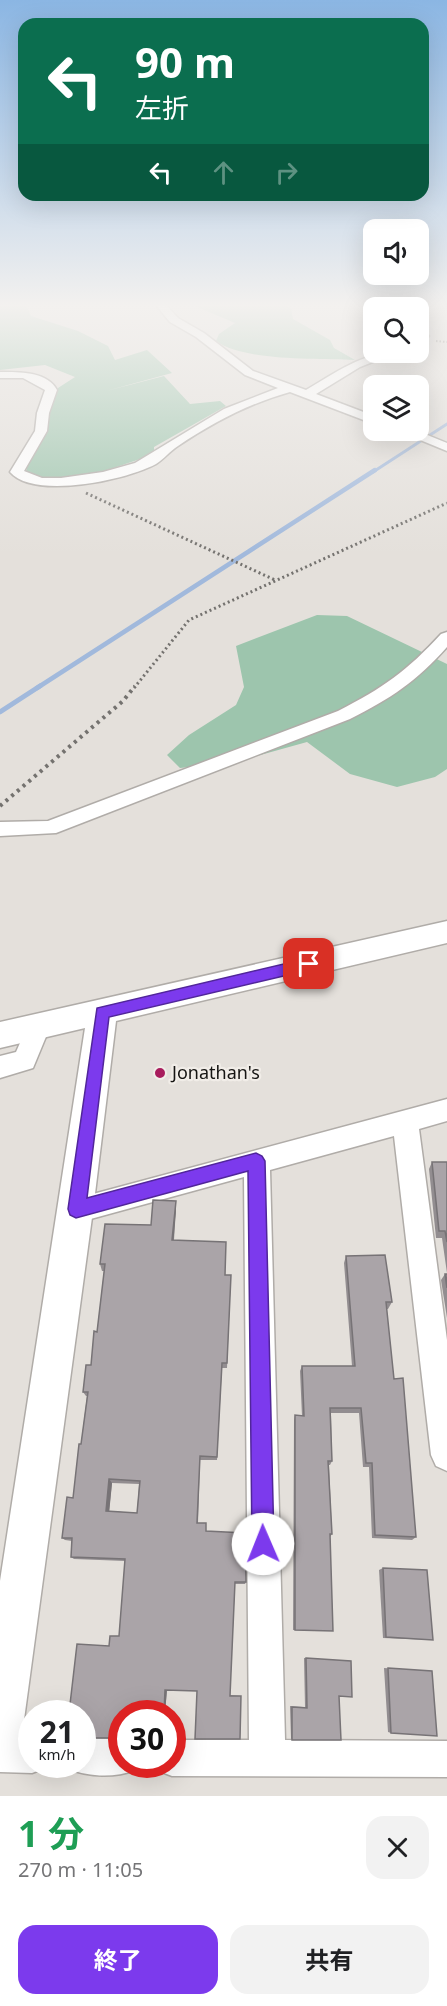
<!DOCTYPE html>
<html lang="ja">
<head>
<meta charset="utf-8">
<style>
	:root { --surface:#fff; --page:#f2f2f2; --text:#202124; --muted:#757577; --accent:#7c3aed }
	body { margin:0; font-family:"Noto Sans","Noto Sans JP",sans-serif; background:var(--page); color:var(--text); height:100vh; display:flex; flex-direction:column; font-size:22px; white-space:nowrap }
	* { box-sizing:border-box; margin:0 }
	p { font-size:20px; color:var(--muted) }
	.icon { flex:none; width:33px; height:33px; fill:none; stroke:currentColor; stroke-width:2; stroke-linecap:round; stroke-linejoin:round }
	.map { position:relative; height:1796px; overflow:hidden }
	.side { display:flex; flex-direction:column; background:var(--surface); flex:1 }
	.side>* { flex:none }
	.banner { position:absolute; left:18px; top:18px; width:411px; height:183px; border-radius:18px; box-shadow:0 6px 24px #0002; background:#0b6e4f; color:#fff; overflow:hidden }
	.fabs { position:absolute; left:363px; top:219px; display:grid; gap:12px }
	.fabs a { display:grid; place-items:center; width:66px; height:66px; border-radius:12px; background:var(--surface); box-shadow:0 6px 24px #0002; font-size:30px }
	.speed { position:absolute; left:18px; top:1700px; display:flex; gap:12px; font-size:30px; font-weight:700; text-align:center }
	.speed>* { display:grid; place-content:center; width:78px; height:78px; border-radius:50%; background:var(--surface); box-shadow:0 6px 24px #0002; line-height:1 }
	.speed small { font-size:15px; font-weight:400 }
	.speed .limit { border:9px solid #d22; background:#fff; color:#111 }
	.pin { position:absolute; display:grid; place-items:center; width:51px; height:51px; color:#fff; margin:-26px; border-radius:12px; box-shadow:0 3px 9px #0006 }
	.me { position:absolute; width:66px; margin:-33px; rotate:359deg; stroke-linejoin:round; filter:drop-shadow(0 0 4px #0008) }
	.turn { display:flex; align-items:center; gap:21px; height:126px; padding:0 18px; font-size:27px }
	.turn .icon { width:78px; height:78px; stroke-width:2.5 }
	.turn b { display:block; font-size:42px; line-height:51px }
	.lanes { display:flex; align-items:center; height:57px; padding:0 18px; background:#0003; justify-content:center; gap:30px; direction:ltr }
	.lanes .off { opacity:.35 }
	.round { display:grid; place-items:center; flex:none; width:63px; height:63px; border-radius:18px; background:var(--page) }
	.summary { display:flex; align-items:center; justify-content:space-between; height:102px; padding:0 18px }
	h1 { font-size:36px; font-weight:700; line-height:45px; color:#1e9e55 }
	.button { display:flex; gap:12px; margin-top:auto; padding:12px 18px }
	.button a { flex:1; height:69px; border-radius:18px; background:var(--accent); color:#fff; font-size:24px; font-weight:700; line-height:69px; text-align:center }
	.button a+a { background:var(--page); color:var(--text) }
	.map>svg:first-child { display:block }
	.green { fill:#9dc5ad }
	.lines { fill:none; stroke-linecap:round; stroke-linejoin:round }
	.stream-far2 { stroke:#a1b9dc; stroke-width:3 }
	.stream-far1 { stroke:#a1b9dc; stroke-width:4.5 }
	.stream { stroke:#a1b9dc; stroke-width:5 }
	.minor-casing { stroke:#b0aca8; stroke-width:3 }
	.tertiary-casing { stroke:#b0aca8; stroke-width:3 }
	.path-far2 { stroke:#74726f; stroke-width:2; stroke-dasharray:1.5 2; stroke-linecap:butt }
	.path-far1 { stroke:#74726f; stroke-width:3; stroke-dasharray:2 3; stroke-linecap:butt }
	.path { stroke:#74726f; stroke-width:4; stroke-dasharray:3 4.5; stroke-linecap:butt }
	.minor { fill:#fff; fill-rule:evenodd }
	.tertiary { fill:#fff; fill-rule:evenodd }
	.wall { fill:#928d90; fill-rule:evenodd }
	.shaded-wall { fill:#777376 }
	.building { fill:#aaa4a8; stroke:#777376; stroke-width:1.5; fill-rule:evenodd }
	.route { fill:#7c3aed; stroke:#51269a; stroke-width:1.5 }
	.poi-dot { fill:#a81c5d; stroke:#f1ede8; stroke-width:2 }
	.labels { text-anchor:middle; stroke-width:4.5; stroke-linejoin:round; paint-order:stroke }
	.poi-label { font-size:18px; fill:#161513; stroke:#f1ede8; text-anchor:start }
</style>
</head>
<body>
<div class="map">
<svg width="447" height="1796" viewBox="0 0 447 1796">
	<rect width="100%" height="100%" fill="#e4e0db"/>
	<g class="green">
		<path d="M0 304H26L31 316 78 331 108 346 115 360 147 350 172 373 106 391 164 376 190 404 220 401 226 406 154 447V454C127 463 49 495 26 472L28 463 58 388 75 377 45 365 0 370Z"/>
		<path d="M190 304H283L291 308 293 319 330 340 334 348 355 360C318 358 246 362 216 341L219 334 235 323Z"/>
		<polygon points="317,615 347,616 447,664 447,769 435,777 397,787 350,774 307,742 235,762 180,768 167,755 189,735 236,705 244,687 236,646"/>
	</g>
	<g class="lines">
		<polyline class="stream-far2" points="373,472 447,424"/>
		<polyline class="stream-far1" points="37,688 375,470"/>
		<polyline class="stream" points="0,712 40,686"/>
		<g class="minor-casing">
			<g id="minor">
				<path d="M155 304H165L178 318 204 333 253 371 306 390C335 373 363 352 398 352L360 367 316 394 374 416V424L290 392C250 403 212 423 178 446 170 451 164 459 156 464 127 480 34 500 10 472L35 431 37 413 45 390 23 378H0V372C18 372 47 371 57 390L49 413 47 431 24 471 42 478H61L103 472 135 463 224 409 278 388 245 375 196 337 170 322Z"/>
				<rect x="399" y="304" width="10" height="4"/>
				<polygon points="418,326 429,336 418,346"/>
				<polygon points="396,430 415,430 447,443 447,451"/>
				<path d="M447 632V647C417 681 390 699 350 719L56 833 0 836V822L48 821 338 711C383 688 407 671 441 634Z"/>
				<polygon points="38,1017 46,1020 50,1027 33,1068 0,1078 0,1056 16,1052 30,1020"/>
				<polygon points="447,1099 447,1121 419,1129 447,1340 447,1471 436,1466 431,1455 394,1136 270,1170 285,1740 447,1741 447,1777 172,1776 159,1771 156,1764 172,1764 172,1740 249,1740 244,1177 76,1223 67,1219 63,1210 67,1201"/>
				<polygon points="0,1736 32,1737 32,1764 46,1764 45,1768 32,1773 0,1772"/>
				<path d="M82 1738 122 1739V1764H137L135 1770C115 1778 89 1777 69 1769L67 1764H82Z"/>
			</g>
		</g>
		<g class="tertiary-casing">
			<polygon id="tertiary" points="447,921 447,943 116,1021 93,1210 23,1727 16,1743 0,1750 0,1581 85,1028 0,1048 0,1022"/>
		</g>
		<polyline class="path-far2" points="436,341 447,342"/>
		<g class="path-far1">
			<polyline points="86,493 275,580"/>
			<polyline points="134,688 189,620 447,503"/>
		</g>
		<polyline class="path" points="0,806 123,701 135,686"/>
		<use href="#minor" class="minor"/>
		<use href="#tertiary" class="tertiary"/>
	</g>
	<g class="wall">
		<polygon points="432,1162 447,1162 447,1273 442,1238 436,1238 429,1169"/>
		<path d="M176 1209 174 1240 225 1275H231L227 1368H222L217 1460H200L198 1523 206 1531 246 1582 245 1584H235L230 1695 241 1696 240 1739 197 1691 167 1690 165 1713H122L109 1646 119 1636 125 1561 74 1559 71 1557 72 1541 65 1540 62 1538 73 1498 81 1444 87 1396H86L83 1392 91 1365 97 1332 104 1271H102L100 1264ZM112 1483 139 1484 137 1513 109 1511Z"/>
		<polygon points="346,1256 392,1302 388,1309 386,1309 394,1379 416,1537 412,1540 372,1538 369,1467 363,1467 359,1413 331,1413 332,1461 330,1465 329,1465 332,1534 330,1537 333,1631 293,1630 294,1420 295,1415 302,1416 300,1371 302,1366 352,1366 344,1263"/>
		<polygon points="445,1274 447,1274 447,1318 441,1280"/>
		<polygon points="383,1568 433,1640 383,1638 379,1570"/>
		<polygon points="304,1658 351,1661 339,1696 292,1740 291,1738 290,1706 305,1707"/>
		<polygon points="384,1668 432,1671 391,1733 388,1732"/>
	</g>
	<g class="shaded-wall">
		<polygon points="176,1201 176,1209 173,1247 172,1240"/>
		<polygon points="109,1479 112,1483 109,1514 106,1511"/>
		<polygon points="167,1689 165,1713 164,1713 165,1690"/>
	</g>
	<g class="building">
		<polygon points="432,1162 447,1162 447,1242 445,1231 439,1231"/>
		<path d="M153 1200 176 1201 172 1240 226 1242 225 1275H231L227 1363H222L217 1457 200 1456 197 1523H206V1531L245 1533 246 1582H235L230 1696H241L240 1739H195L197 1691 165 1690 164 1713H122V1738H82V1713H69L77 1644 109 1646 110 1636H119L125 1559 71 1557 72 1538H62L67 1497 73 1498 79 1444H81L88 1392H83L86 1365H91L94 1331 97 1332 105 1264H100L105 1224 151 1225ZM109 1479 140 1481 137 1513 106 1511Z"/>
		<polygon points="385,1255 392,1302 386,1302 394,1379 403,1378 416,1537 375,1535 372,1463 366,1463 361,1408 330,1408 332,1461 328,1461 332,1534 330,1534 333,1631 295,1630 295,1415 304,1416 302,1366 355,1366 346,1256"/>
		<polygon points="445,1274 447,1274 447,1288"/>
		<polygon points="383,1568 427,1570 433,1640 386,1637"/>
		<polygon points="306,1658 351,1661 352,1697 339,1696 341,1740 292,1740 292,1707 307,1708"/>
		<polygon points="388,1668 432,1671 437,1736 391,1733"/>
	</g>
	<linearGradient id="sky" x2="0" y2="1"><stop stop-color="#8bb6e3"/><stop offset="0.55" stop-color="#f3f1ef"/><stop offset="1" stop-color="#f3f1ef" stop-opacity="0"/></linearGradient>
	<rect width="447" height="555" fill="url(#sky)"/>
	<polygon class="route" points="309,958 316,964 309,970 109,1017 87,1198 256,1153 262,1156 265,1161 274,1544 271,1552 263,1555 256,1552 252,1544 248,1171 76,1218 70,1215 68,1209 97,1008"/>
	<circle class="poi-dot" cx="160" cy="1073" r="6"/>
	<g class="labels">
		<g class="poi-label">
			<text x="172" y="1079">Jonathan's</text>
		</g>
	</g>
</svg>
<div class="fabs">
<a><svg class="icon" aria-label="sound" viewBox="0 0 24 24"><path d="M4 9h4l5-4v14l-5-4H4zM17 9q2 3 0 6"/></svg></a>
<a><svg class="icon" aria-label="search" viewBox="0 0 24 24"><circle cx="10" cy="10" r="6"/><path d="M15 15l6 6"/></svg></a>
<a><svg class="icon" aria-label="layers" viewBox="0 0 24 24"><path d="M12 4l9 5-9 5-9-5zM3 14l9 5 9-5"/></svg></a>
</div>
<div class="speed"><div>21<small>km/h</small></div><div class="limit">30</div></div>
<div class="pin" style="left:309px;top:964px;background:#d93025"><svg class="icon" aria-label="arrive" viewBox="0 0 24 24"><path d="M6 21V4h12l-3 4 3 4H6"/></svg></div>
<svg class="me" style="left:263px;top:1544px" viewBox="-20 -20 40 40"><circle r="19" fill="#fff"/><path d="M0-13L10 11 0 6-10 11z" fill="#7c3aed"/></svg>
<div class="banner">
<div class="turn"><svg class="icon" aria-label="left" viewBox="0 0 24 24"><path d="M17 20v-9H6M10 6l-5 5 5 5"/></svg><div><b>90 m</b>左折</div></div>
<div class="lanes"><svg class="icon" aria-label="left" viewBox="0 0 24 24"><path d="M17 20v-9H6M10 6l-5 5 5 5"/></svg><svg class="icon off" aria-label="ahead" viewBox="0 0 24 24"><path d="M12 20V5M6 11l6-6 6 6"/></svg><svg class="icon off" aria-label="right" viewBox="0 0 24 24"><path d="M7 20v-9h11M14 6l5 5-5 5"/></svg></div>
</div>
</div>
<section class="side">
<div class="summary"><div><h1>1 分</h1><p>270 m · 11:05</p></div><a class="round"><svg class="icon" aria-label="close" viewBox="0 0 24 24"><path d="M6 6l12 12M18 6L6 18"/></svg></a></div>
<div class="button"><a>終了</a><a>共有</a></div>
</section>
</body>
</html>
